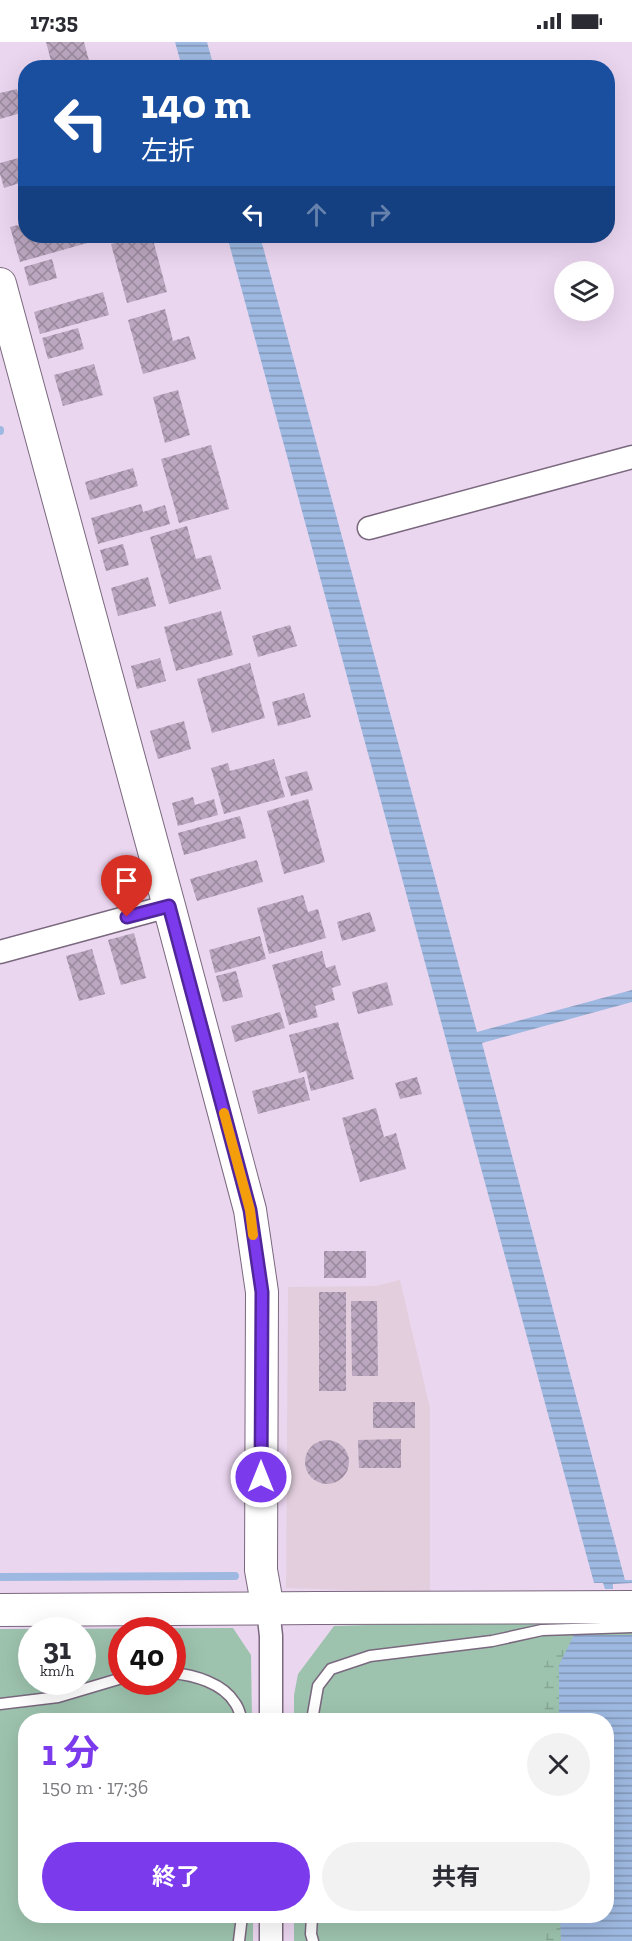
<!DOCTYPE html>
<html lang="ja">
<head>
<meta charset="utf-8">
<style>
	:root { --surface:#fff; --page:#f2f2f3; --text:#2b2b33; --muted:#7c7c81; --accent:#7c3aed }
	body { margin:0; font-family:"Zilla Slab","Noto Sans JP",serif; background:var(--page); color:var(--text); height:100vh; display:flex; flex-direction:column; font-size:22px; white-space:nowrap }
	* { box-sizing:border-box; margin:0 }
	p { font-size:20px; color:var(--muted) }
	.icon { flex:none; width:33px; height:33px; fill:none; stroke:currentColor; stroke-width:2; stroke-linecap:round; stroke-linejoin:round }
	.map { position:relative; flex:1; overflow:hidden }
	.sheet { position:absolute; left:18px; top:1671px; width:596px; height:210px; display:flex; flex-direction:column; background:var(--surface); border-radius:24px; box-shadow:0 6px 24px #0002 }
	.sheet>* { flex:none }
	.guide { position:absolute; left:18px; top:18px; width:597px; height:183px; border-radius:24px; box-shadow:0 6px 24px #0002; background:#1a4fa0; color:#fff; overflow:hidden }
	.buttons { position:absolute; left:554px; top:219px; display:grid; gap:12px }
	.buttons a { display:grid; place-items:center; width:60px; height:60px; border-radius:50%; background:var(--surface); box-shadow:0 6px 24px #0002; font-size:30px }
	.speed { position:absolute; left:18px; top:1575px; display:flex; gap:12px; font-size:30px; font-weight:700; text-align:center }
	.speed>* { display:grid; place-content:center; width:78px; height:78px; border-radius:50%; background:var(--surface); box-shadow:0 6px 24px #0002; line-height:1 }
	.speed small { font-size:15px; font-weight:400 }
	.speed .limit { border:9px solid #d22; background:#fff; color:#111 }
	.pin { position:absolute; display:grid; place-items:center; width:51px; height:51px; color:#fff; margin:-62px -26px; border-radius:50% 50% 50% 0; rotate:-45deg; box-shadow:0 0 6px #0007 }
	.pin .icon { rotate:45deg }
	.me { position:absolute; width:66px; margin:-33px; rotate:0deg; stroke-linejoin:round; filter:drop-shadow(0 0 4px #0008) }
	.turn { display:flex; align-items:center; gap:21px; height:126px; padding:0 24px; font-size:27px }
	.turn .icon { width:78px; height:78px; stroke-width:2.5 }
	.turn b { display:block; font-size:42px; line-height:51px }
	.lanes { display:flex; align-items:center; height:57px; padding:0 24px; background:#0003; justify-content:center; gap:30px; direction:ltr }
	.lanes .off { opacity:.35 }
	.round { display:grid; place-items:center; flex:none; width:63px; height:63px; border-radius:32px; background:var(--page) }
	.headline { display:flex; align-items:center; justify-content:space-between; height:102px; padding:0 24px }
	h1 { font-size:36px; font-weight:700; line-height:45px; color:var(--accent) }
	.action { display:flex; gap:12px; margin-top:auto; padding:12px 24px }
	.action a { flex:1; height:69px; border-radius:36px; background:var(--accent); color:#fff; font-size:24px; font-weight:700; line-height:69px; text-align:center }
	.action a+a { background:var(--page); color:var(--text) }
	.status { display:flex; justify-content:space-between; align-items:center; height:42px; padding:0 30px; background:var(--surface); direction:ltr }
	.status svg { height:16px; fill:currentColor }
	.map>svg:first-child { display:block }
	.commercial { fill:#e2cedd }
	.green { fill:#9dc3ae; fill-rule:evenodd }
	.wetland { fill:url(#wetland-marsh) }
	.water { fill:url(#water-rules) }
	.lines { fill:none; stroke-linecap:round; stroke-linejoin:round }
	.stream { stroke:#9eb9e1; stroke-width:8 }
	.building { fill:url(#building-cross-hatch) }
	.lane-casing { stroke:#7a687e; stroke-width:13 }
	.street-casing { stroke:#7a687e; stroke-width:25 }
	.secondary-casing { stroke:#7a687e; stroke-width:34 }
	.lane { stroke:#fff; stroke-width:10 }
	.street { stroke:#fff; stroke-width:22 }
	.secondary { stroke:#fff; stroke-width:32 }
	.route-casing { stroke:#51269a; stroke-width:15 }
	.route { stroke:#7c3aed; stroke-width:10 }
	.slow { stroke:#f59e0b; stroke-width:10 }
</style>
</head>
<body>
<div class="status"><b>17:35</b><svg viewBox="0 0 49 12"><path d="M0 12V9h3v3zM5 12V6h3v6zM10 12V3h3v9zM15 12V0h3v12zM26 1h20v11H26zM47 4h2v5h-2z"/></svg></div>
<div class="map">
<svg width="632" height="1899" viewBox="0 0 632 1899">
	<defs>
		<pattern id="wetland-marsh" width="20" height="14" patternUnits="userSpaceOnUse" patternTransform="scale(1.5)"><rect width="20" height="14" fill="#9dc3ae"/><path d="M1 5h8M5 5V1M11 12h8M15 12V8" fill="none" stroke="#87a796"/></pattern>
		<pattern id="water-rules" width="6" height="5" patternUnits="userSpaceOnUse" patternTransform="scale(1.5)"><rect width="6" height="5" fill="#9eb9e1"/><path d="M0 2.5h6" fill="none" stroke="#8196b6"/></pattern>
		<pattern id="building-cross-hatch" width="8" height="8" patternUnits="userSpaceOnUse" patternTransform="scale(1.5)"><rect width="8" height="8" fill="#bba7c0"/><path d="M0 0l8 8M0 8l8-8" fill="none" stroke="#98889c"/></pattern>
	</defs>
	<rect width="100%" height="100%" fill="#ebd6f0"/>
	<polygon class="commercial" points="400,1238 430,1366 430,1551 286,1546 288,1245 376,1244"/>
	<g class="green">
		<polygon points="535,1578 632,1578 632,1899 294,1899 294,1874 606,1874 606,1678 294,1678 294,1653 298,1632 334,1584"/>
		<path d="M233 1586 251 1613 252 1678H26V1874H253V1899H0V1587ZM32 1588H82V1640H32ZM122 1588H172V1640H122Z"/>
	</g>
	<g class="wetland">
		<polygon points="574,1593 559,1623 559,1678 545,1678 544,1622"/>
		<polygon points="546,1874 560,1874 561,1899 546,1899"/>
	</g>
	<g class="water">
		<polygon points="175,0 207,0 214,25 182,25"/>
		<polygon points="227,194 260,194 477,990 632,948 632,960 482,1001 625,1538 632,1538 632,1541 613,1542 613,1547 605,1547 603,1541 594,1541"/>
		<polygon points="574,1593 632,1593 632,1899 561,1899 560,1874 606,1874 606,1678 559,1678 559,1623"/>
	</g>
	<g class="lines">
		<g class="stream">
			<polyline points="0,389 0,388"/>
			<polyline points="0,1535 235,1534"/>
		</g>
	</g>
	<g class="building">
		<polygon points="46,0 84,0 91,26 53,26"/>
		<polygon points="17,47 24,70 0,77 0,51"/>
		<polygon points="26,114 26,139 4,146 0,132 0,121"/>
		<polygon points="26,181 26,194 112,194 20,220 10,185"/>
		<polygon points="142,194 152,194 167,250 127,261 111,202"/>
		<polygon points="52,217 57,236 29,244 24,225"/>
		<polygon points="103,250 109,273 40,292 34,270"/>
		<polygon points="165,267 173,299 189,294 196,317 143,332 128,278"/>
		<polygon points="78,286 84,307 48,317 42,296"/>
		<polygon points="94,322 103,353 63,364 54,333"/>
		<polygon points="178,348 190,393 165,401 153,355"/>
		<polygon points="211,403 229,467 179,481 161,417"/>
		<polygon points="133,426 138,444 90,458 85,440"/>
		<polygon points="141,462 143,470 165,463 170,482 98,502 91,476"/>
		<polygon points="187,484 196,517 211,513 221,547 169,562 150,495"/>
		<polygon points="123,502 129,523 106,529 100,508"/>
		<polygon points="148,535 156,564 118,574 111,546"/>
		<polygon points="221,569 233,613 176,629 164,585"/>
		<polygon points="290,583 297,604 258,615 252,594"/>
		<polygon points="160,616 166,639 137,647 131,624"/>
		<polygon points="250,621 265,676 212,691 197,637"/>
		<polygon points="304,651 311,675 278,684 272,660"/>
		<polygon points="184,679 191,707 158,717 150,689"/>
		<polygon points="274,717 285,755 224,772 211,726 228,721 230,729"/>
		<polygon points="307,729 313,748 291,754 285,735"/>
		<polygon points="193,755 195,763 214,757 218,773 178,784 172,761"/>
		<polygon points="308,757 325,820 284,832 267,769"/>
		<polygon points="240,774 246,796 184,813 178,791"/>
		<polygon points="257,818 263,840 197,859 190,837"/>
		<polygon points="303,853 308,870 318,867 326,896 269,912 257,866"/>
		<polygon points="370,870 376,889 342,899 337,880"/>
		<polygon points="134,891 146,936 121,943 108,898"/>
		<polygon points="260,894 266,917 215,931 209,908"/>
		<polygon points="92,907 105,952 79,959 66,914"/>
		<polygon points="322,909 326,926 335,923 341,943 332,946 335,958 315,964 318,975 289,983 272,923"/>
		<polygon points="236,929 243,955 223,960 216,934"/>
		<polygon points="387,940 393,963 358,972 352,950"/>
		<polygon points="280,970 285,986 235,1000 231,984"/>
		<polygon points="338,980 354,1037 311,1049 306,1029 299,1031 289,993"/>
		<polygon points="304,1035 310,1058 258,1072 252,1049"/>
		<polygon points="417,1035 422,1052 400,1057 395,1041"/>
		<polygon points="376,1066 384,1095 396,1091 406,1127 360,1140 342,1076"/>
		<rect x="324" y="1209" width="42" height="27"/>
		<rect x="319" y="1250" width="27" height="99"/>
		<polygon points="351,1259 377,1259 378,1334 352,1334"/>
		<rect x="373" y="1360" width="42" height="26"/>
		<polygon points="401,1397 401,1426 359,1426 358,1398"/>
		<circle cx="327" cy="1420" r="22"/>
	</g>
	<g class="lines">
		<g class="lane-casing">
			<g id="lane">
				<path d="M172 1631C194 1633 223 1641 235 1661 239 1666 240 1673 242 1678"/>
				<polyline points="0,1662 58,1655 122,1636"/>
				<polyline points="312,1678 318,1644 331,1627 370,1614 492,1599 542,1588 632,1585"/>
				<polyline points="312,1874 311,1892 313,1899"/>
				<polyline points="239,1899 242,1874"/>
			</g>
		</g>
		<g class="street-casing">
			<g id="street">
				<polyline points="369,486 632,415"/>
				<polyline points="0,910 169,864"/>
				<polyline points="268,1567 271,1594 271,1678"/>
				<polyline points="271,1874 271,1899"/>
			</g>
		</g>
		<g class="secondary-casing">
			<g id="secondary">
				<polyline points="0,242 169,864 250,1168 262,1250 261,1528 268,1567"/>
				<path d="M0 1568C211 1567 421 1565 632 1565"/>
			</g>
		</g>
		<use href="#lane" class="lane"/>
		<use href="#street" class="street"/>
		<use href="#secondary" class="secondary"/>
	</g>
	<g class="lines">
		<g class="route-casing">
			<polyline id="route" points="127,875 169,864 250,1168 262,1250 261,1435"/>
		</g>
		<use href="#route" class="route"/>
		<polyline class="slow" points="224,1071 250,1168 253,1193"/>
	</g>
</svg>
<div class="buttons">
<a><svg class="icon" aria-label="layers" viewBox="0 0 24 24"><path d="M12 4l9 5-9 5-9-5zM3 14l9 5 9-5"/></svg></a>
</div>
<div class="speed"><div>31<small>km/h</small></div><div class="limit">40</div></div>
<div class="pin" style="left:127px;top:875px;background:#d93025"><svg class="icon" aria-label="arrive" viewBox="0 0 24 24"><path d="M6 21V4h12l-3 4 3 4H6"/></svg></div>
<svg class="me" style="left:261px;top:1435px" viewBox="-20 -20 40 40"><circle r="17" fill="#7c3aed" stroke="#fff" stroke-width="3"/><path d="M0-11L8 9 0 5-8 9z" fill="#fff"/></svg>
<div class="guide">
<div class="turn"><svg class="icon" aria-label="left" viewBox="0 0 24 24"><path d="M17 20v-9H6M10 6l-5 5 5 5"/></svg><div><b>140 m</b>左折</div></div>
<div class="lanes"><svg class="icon" aria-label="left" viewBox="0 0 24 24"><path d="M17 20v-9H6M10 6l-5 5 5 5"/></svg><svg class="icon off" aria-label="ahead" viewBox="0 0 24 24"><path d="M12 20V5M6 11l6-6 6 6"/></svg><svg class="icon off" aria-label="right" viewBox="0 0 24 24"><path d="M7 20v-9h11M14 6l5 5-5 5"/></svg></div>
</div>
<section class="sheet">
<div class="headline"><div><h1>1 分</h1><p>150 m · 17:36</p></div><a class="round"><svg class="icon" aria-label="close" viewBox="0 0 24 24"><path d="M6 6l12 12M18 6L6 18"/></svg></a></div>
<div class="action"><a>終了</a><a>共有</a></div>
</section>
</div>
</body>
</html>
